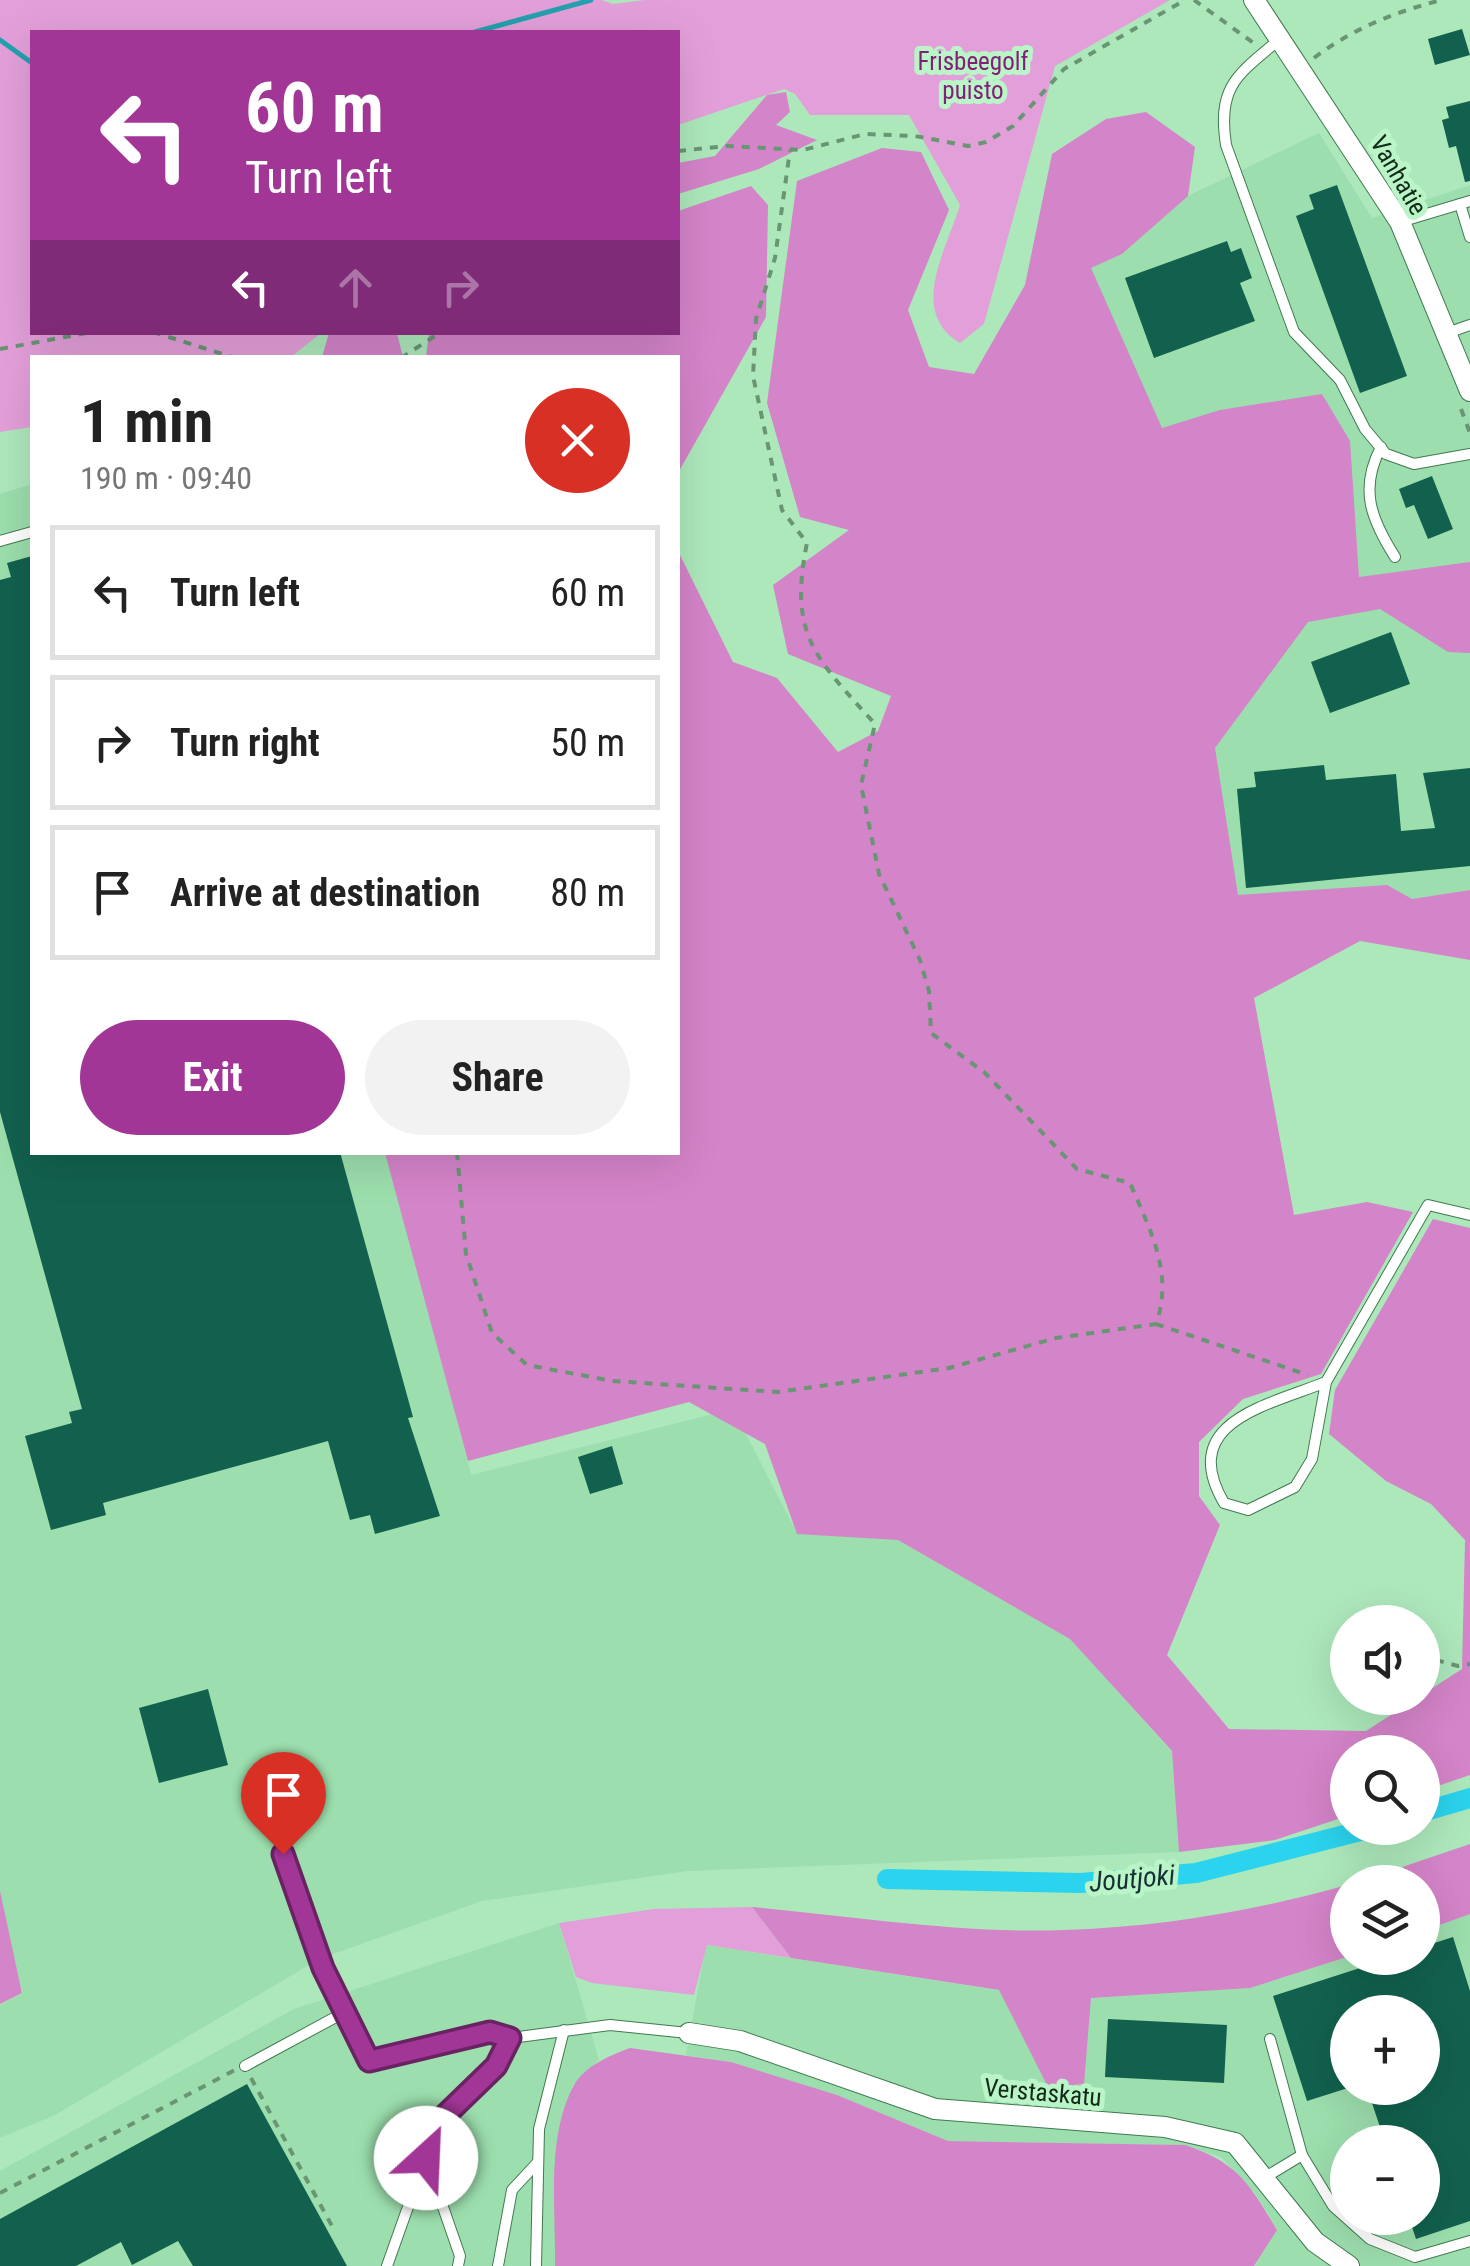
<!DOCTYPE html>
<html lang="en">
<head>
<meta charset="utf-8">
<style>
	:root { --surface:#fff; --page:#f2f2f2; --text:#222; --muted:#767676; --line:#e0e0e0; --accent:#a13697 }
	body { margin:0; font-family:"Roboto Condensed",sans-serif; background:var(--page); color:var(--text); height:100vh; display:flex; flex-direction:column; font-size:38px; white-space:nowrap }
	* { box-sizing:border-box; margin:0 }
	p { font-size:32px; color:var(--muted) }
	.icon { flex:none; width:55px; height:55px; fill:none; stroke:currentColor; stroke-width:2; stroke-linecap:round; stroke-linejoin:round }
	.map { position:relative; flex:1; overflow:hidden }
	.panel { position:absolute; left:30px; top:355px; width:650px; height:800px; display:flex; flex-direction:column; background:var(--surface); border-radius:0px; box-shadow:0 10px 40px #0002 }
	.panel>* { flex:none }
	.banner { position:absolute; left:30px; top:30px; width:650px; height:305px; border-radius:0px; box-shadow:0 10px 40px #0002; background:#a13697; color:#fff; overflow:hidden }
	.fabs { position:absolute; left:1330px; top:1605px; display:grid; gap:20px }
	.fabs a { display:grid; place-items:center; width:110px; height:110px; border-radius:50%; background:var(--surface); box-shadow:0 10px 40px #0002; font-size:50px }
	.pin { position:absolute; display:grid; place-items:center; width:85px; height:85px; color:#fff; margin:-102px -42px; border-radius:50% 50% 50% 0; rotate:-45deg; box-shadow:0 0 10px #0007 }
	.pin .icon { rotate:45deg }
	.me { position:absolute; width:110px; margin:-55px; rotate:25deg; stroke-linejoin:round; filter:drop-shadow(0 0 8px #0008) }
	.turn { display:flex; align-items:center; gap:35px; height:210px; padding:0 50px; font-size:45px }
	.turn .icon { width:130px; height:130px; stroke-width:2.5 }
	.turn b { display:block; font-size:70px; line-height:85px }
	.lanes { display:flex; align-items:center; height:95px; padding:0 50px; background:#0003; justify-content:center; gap:50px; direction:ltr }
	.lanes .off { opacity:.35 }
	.round { display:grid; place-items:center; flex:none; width:105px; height:105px; border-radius:52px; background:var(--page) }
	.head { display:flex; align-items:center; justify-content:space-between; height:170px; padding:0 50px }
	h1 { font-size:60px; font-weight:700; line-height:75px }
	.button { display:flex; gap:20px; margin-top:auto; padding:20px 50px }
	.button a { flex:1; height:115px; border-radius:60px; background:var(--accent); color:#fff; font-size:40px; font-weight:700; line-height:115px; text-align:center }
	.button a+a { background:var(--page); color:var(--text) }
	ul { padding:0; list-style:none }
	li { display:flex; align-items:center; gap:30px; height:135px; margin:0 20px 15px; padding:0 30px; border:5px solid var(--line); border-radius:0px }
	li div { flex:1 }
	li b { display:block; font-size:38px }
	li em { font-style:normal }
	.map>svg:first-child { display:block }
	.built { fill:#9cdead; fill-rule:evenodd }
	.green { fill:#e39fd9 }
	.forest { fill:#d484c9 }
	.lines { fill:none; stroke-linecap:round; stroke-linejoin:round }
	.stream { stroke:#24a0ae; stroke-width:5 }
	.canal { stroke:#2bd3ee; stroke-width:20 }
	.building { fill:#12614e }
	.lane-casing { stroke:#417951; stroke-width:12 }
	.street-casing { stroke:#417951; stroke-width:22 }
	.path { stroke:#699574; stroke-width:4; stroke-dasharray:8 8; stroke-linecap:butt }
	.lane { stroke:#fff; stroke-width:10 }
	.street { stroke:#fff; stroke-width:20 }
	.route-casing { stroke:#692362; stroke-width:25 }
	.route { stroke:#a13697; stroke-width:18 }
	.labels { text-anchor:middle; stroke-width:10; stroke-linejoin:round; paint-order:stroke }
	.park-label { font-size:25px; fill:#802177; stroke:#baf5c8 }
	.street-label { font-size:25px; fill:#132a19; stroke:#baf5c8 }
	.water-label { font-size:28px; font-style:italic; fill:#163035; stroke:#baf5c8 }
</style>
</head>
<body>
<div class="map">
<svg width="1470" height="2266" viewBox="0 0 1470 2266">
	<rect width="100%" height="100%" fill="#ade8bb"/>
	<g class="built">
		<polygon points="1319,133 1372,218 1470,185 1470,890 1211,931 1091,268 1122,254 1188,196"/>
		<polygon points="32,484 32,1152 389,1153 471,1475 733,1409 797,1533 898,1540 1070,1639 1172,1752 1179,1852 687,1871 482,1901 319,1959 55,2115 0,2138 0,2005 23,1993 0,1906 0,494"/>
		<path d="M1470 1914V2266H1255L1277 2229 1255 2193 1221 2157 1184 2145 948 2141 837 2095 731 2062 686 2055 706 1945 1060 2000 1250 1988 1347 1957 1422 1958 1423 1931ZM1348 2012H1422V2088H1348ZM1348 2142H1422V2218H1348Z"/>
		<polygon points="559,1923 599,2060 573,2085 557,2141 555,2266 0,2266 0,2171 294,2009"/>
	</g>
	<g class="green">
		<path d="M0 0H602L613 4 644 0H1170L1055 66 984 324 960 343C908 312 946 251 960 205L909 115H810L795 94 784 89 678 125V32H32V332L321 333 291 357 32 358V427L0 432Z"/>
		<polygon points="752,1907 791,1958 707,1945 694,1995 592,1983 576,1977 559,1923 654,1909"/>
	</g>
	<g class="forest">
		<polygon points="786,92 790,112 776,125 817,140 759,169 678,194 678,163 715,156 767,95"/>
		<polygon points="1146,112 1195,147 1188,196 1122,254 1091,268 1162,428 1220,410 1322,394 1350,441 1359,577 1470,562 1470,653 1448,652 1380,609 1308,622 1215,748 1238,895 1387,885 1412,899 1470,890 1470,960 1360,941 1254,998 1294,1215 1367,1202 1413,1212 1321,1374 1243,1399 1199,1442 1199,1496 1220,1525 1167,1655 1229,1729 1366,1731 1462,1669 1465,1540 1431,1504 1386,1481 1329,1434 1335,1390 1433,1219 1470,1228 1470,1775 1423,1791 1422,1752 1348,1752 1347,1816 1275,1840 1179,1852 1172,1751 1070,1639 898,1540 797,1534 765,1444 689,1402 468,1461 385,1153 678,1152 678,551 733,662 777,678 838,752 878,731 891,696 788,654 773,585 849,530 800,517 767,403 797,181 882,148 921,152 949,210 908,310 929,367 974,374 1025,285 1052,154 1106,119"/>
		<polygon points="751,186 768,205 766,317 678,473 678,358 426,357 429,333 678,332 678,211"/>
		<polygon points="329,333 397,333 403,357 322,357"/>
		<polygon points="1470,1844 1470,1914 1423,1931 1422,1882 1358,1882"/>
		<path d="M1347 1885V1957L1250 1988 1091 1998 1084 2084 1048 2087 999 1990 791 1958 752 1907C854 1916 961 1934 1063 1930 1161 1927 1254 1911 1347 1885Z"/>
		<polygon points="0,1891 22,1993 0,2004"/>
		<path d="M630 2048 731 2062 837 2095 948 2141 1185 2145C1237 2162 1249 2183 1277 2230L1254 2266H555C556 2210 546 2139 573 2087 584 2066 609 2056 630 2048Z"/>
	</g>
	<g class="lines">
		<g class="stream">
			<polyline points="475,32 591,0"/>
			<polyline points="0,40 32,63"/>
		</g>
		<g class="canal">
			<polyline points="1422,1812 1470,1798"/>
			<polyline points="887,1879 1081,1883 1196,1873 1372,1828"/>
		</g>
	</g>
	<g class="building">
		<polygon points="1462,29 1470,55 1435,65 1428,39"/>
		<polygon points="1470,101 1470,181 1465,182 1456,146 1449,148 1442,120 1449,118 1446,107"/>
		<polygon points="1337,185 1407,376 1360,393 1296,216 1314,209 1309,195"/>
		<polygon points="1227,241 1231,252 1241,248 1252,278 1240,283 1255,321 1154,358 1125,278"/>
		<polygon points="1432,476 1453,529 1428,539 1414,505 1406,508 1399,489"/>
		<polygon points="32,556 32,1152 340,1152 413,1417 408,1418 440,1516 375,1534 370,1515 350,1520 328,1441 103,1503 106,1515 51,1530 25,1436 72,1423 69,1412 82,1409 0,1112 0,580 11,577 7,563"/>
		<polygon points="1391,632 1410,684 1330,713 1311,662"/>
		<polygon points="1324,765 1326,780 1396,774 1401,831 1435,828 1423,773 1470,768 1470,866 1246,888 1237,789 1256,787 1254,772"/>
		<polygon points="612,1446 623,1484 590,1494 578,1457"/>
		<polygon points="208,1689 228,1765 159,1783 139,1708"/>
		<polygon points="1453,1937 1470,1991 1470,2221 1416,2239 1409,2218 1422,2218 1422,2142 1385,2142 1367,2088 1422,2088 1422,2012 1348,2012 1348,2088 1307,2101 1273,1996 1391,1958 1422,1958 1422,1947"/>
		<polygon points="1108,2019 1227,2025 1224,2083 1105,2077"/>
		<polygon points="247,2084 347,2266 193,2266 178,2241 132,2265 121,2242 76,2266 0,2266 0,2219"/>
	</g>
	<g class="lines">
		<g class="lane-casing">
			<g id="lane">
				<path d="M1280 39C1237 75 1217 86 1226 145L1294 332 1340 380 1365 429 1386 454 1414 464 1470 454"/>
				<polyline points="1460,204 1470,237"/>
				<polyline points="1400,222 1470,201"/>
				<polyline points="1447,333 1470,325"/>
				<path d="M1381 447C1359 489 1371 519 1395 557"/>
				<polyline points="0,541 32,532"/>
				<path d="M1326 1382C1266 1406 1177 1422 1224 1503L1248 1510 1295 1487 1312 1459 1326 1382 1428 1205 1470 1215"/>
				<polyline points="283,1854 323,1967 369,2061 490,2032 511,2038 610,2025 688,2033"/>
				<polyline points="1270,2039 1302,2155"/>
				<polyline points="245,2066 345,2012"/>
				<polyline points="1264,2178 1302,2155 1333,2206 1370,2239 1415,2257 1470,2241"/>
				<polyline points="387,2266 425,2159"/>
				<polyline points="458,2266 460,2256 426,2158 430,2130 496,2066 511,2038"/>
				<polyline points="498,2266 512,2190 538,2162"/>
				<polyline points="536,2266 539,2129 564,2030"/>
			</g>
		</g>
		<g class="street-casing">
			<g id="street">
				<polyline points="1254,0 1400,222 1470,391"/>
				<polyline points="689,2033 740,2041 935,2109 1165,2127 1235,2143 1315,2242 1349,2266"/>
			</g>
		</g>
		<g class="path">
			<polyline points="1194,0 1255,44"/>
			<path d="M1314 58C1354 28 1393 13 1441 0"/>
			<polyline points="678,151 727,146 803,150 865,134 915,136 968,146 986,142 1013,126 1064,69 1185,0"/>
			<polyline points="153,332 235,358"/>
			<polyline points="0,349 92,332"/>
			<polyline points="401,358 441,332"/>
			<polyline points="1461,409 1470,433"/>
			<path d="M457 1152 466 1254 492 1333 527 1365 613 1381 778 1392 949 1368 1056 1338 1156 1324C1174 1273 1150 1230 1130 1183L1077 1169 985 1073 931 1033 929 991 920 960 879 874 861 785 875 724C816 658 788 636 807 543L782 510 753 376 756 319 775 258 790 150"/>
			<polyline points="1156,1324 1308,1375"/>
			<polyline points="1436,1660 1458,1666 1470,1664"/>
			<polyline points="251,2078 332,2226 327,2229"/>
			<polyline points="0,2193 235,2070"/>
		</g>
		<use href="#lane" class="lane"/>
		<use href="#street" class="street"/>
	</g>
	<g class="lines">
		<g class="route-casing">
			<polyline id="route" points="283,1854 323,1968 369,2061 490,2032 510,2038 496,2066 430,2130 426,2158"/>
		</g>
		<use href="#route" class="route"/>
	</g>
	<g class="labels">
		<g class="park-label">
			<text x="973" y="70">Frisbeegolf<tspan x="973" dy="29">puisto</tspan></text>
		</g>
		<g class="street-label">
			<text transform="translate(1399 175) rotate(60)" y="9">Vanhatie</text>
			<text transform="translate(1043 2092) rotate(5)" y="9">Verstaskatu</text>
		</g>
		<g class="water-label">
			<text transform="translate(1132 1878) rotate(-5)" y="10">Joutjoki</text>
		</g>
	</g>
</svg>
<div class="fabs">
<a><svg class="icon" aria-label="sound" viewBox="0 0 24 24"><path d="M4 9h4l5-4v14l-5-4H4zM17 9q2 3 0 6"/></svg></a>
<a><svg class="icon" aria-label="search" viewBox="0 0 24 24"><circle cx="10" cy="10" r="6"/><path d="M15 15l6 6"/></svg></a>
<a><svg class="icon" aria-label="layers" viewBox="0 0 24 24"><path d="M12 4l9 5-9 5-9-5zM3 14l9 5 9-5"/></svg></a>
<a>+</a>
<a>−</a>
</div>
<div class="pin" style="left:283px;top:1854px;background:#d93025"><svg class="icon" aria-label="arrive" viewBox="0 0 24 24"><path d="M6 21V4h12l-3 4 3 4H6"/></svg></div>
<svg class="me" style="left:426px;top:2158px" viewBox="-20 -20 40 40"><circle r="19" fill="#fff"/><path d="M0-13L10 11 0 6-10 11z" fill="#a13697"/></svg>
<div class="banner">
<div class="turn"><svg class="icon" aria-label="left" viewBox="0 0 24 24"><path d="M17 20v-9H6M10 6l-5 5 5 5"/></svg><div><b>60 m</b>Turn left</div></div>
<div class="lanes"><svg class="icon" aria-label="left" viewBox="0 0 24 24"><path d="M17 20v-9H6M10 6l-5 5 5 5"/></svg><svg class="icon off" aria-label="ahead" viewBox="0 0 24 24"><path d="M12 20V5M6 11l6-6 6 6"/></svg><svg class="icon off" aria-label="right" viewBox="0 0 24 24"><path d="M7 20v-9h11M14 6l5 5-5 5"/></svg></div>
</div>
<section class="panel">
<div class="head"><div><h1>1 min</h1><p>190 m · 09:40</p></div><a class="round" style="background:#d93025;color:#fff"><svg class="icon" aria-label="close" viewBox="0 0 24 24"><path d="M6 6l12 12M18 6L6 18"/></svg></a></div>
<ul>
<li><svg class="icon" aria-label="left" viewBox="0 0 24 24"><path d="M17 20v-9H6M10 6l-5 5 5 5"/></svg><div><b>Turn left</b></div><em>60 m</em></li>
<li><svg class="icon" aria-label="right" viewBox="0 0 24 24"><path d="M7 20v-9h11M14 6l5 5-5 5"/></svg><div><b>Turn right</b></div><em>50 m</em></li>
<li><svg class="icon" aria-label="arrive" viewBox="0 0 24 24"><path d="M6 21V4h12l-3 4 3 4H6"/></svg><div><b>Arrive at destination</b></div><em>80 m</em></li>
</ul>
<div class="button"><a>Exit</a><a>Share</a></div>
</section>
</div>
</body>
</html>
